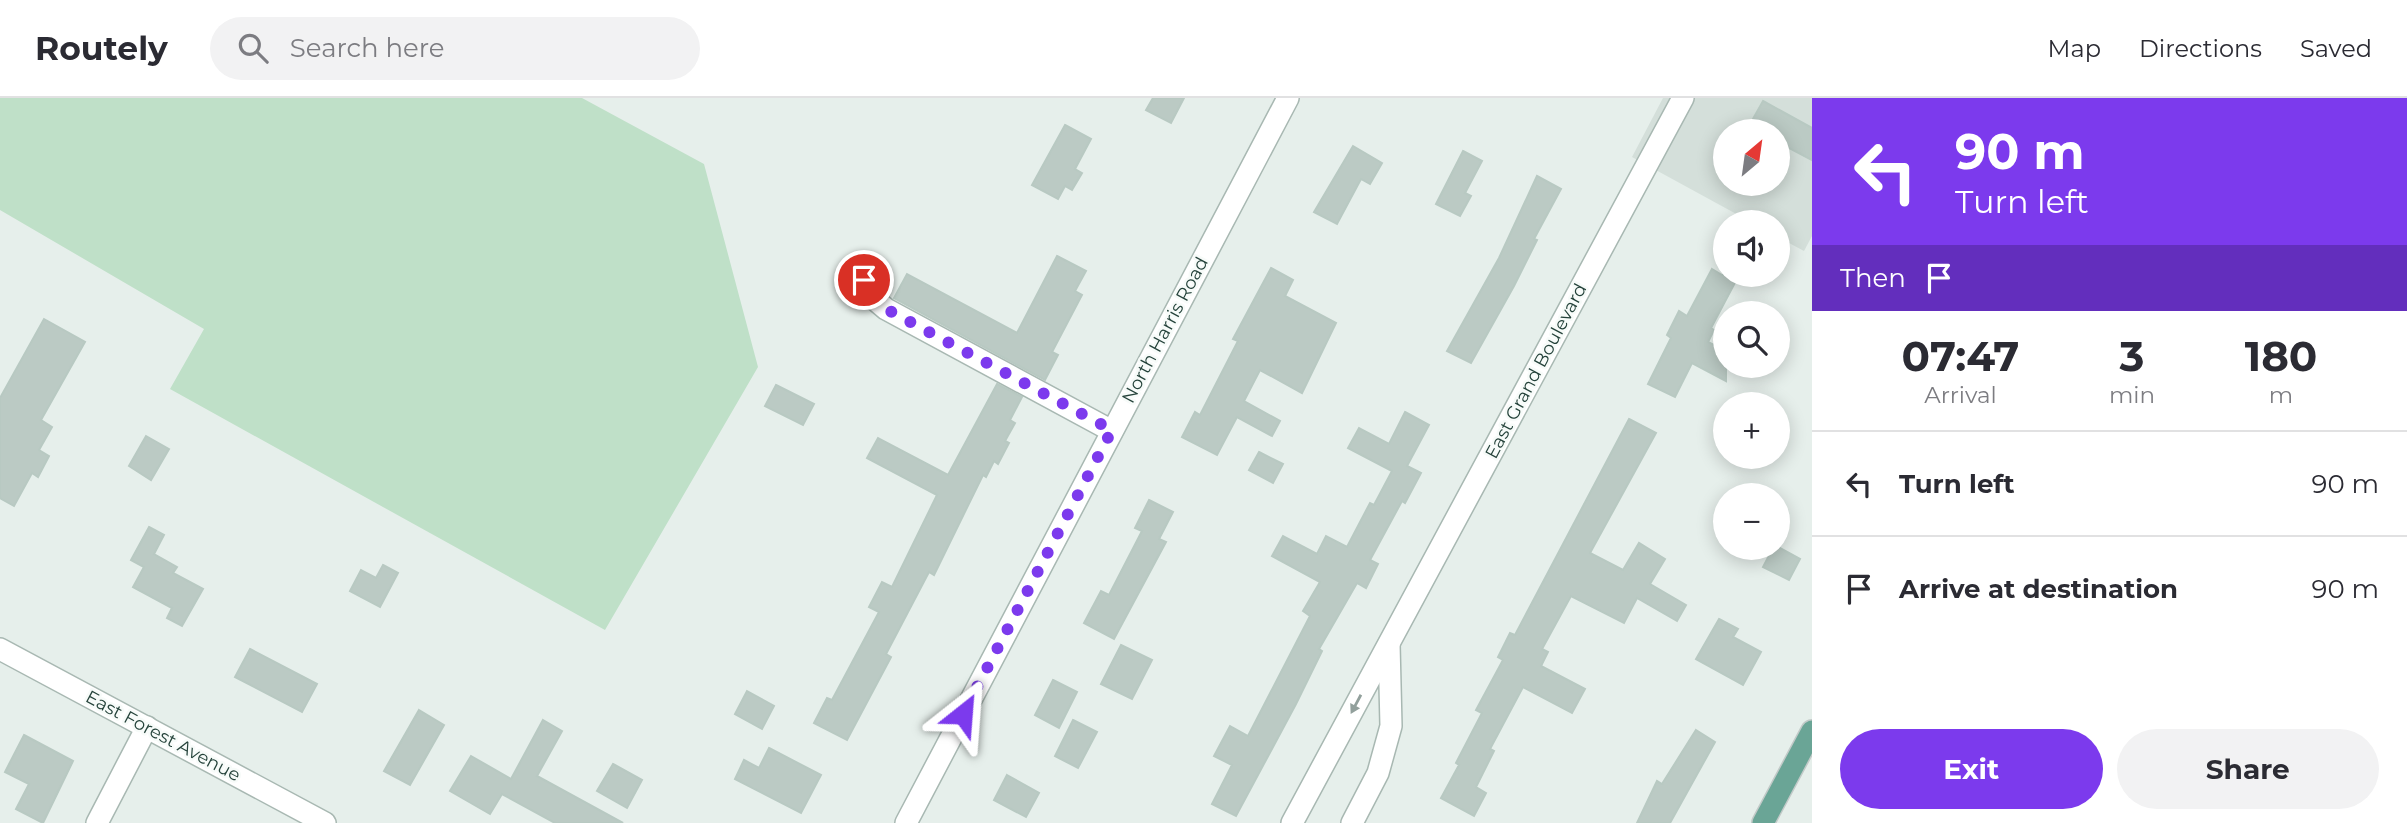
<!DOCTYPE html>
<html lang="en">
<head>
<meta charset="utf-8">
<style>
	:root { --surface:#fff; --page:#f2f2f3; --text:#2b2b33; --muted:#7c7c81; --line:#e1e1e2; --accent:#7c3aed }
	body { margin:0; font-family:Montserrat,sans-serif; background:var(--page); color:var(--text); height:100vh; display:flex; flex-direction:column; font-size:26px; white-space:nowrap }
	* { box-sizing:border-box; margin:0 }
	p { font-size:23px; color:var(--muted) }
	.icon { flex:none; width:38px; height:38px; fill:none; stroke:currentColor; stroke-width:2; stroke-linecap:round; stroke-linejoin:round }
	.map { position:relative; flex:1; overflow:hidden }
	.panel { display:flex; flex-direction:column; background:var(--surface); width:595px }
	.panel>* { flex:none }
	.guide { background:#7c3aed; color:#fff; overflow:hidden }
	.needle { width:46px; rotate:29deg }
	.buttons { position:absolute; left:1713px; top:21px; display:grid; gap:14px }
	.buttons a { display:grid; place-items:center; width:77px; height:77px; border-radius:50%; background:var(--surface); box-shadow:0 4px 18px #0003; font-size:35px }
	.pin { position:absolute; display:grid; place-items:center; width:60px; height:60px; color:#fff; margin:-30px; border:4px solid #fff; border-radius:50%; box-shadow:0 2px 7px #0007 }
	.me { position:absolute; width:77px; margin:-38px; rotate:28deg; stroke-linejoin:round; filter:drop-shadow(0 0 5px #0008) }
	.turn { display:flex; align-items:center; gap:24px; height:147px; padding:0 28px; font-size:32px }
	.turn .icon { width:91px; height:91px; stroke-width:2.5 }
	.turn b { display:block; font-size:49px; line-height:60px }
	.then { display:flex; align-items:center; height:66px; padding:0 28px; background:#0003; gap:14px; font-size:26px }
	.eta { display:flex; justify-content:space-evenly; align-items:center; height:119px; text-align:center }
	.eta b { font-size:42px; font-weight:700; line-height:49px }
	.action { display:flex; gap:14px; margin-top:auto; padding:14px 28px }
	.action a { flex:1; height:80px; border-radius:42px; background:var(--accent); color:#fff; font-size:28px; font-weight:700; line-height:80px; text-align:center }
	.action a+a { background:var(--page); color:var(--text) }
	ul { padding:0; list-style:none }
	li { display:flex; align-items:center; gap:21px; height:105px; padding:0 28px; border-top:2px solid var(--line) }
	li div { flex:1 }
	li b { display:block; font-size:26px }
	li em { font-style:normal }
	header { display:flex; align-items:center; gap:42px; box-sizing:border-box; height:98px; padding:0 35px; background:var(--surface); border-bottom:2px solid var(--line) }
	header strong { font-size:33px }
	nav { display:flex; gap:38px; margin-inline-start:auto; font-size:24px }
	.search { width:490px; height:63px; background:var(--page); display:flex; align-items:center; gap:18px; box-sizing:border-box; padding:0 24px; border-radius:38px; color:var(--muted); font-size:26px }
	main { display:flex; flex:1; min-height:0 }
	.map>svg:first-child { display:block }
	.built { fill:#d4dfda; fill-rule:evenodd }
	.green { fill:#bfe0c8 }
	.building { fill:#bbcac4; stroke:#b8c9c2; stroke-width:2 }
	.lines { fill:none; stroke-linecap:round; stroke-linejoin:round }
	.minor-casing { stroke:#a8b8b2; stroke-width:24 }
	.major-casing { stroke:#c2cac8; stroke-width:24 }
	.minor { stroke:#fff; stroke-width:21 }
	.major { stroke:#6aa596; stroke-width:21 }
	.oneway { fill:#92a09c }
	.route { stroke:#7c3aed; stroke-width:12; stroke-dasharray:0 21.6 }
	.labels { text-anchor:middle; stroke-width:5; stroke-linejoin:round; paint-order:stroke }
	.street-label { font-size:18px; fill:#24423a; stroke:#f7fbf9 }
</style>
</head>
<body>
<header>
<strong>Routely</strong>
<div class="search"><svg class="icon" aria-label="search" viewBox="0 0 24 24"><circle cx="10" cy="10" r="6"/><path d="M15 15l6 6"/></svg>Search here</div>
<nav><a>Map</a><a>Directions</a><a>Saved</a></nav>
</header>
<main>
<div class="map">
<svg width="1812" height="725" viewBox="0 0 1812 725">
	<rect width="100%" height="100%" fill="#e6efeb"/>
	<path class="built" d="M1663 0H1812V138L1804 153 1778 139V124H1751L1632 59ZM1726 33H1778V86H1726Z"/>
	<polygon class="green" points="0,0 582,0 704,66 758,269 605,532 170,291 204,231 0,112"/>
	<g class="building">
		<polygon points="1153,0 1184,0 1171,25 1146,12"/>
		<polygon points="1763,3 1812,30 1812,62 1778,44 1778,33 1759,33 1749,28"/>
		<polygon points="1065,27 1091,41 1075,71 1082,75 1072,92 1065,88 1058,101 1032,87"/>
		<polygon points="1353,48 1382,65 1370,86 1361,81 1337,126 1314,114"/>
		<polygon points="1463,53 1482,63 1465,95 1471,98 1460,118 1436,106"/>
		<polygon points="1537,78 1561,91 1534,141 1537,142 1514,188 1471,265 1447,253 1499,160"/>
		<polygon points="1057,158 1086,173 1075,193 1082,197 1052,254 1058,257 1045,282 894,200 907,176 1017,235"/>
		<polygon points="1271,170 1293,182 1285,198 1336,225 1302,295 1260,272 1244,303 1280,323 1272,338 1237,319 1217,357 1182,339 1195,314 1200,317 1238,243 1233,241"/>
		<polygon points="1712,171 1722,177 1739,177 1711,230 1714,232 1708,244 1726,253 1726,283 1692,265 1675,299 1648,286 1671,240 1667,237 1679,213 1687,218"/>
		<polygon points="44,221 85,244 41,322 52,329 39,352 49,358 38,379 32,375 14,408 0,400 0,300"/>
		<polygon points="997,286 1022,299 1010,322 1015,325 1005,343 1009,345 998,366 994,363 986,379 983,377 934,477 929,474 886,556 891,559 847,642 814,625 827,600 832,602 879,514 869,509 882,484 892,489 937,397 867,360 878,340 948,377"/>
		<polygon points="776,287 814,306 803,327 765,308"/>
		<polygon points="1405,314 1429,327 1407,368 1421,375 1405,405 1402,403 1370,462 1378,466 1366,490 1357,485 1319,551 1322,553 1296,606 1236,718 1212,706 1232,667 1214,658 1230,628 1248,638 1310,518 1303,513 1320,484 1272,458 1283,438 1317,456 1326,438 1347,449 1370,405 1374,407 1392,373 1348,350 1359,330 1389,346"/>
		<polygon points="1629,321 1656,335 1590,455 1623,472 1639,445 1665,461 1650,486 1686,507 1677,523 1637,500 1624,525 1571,498 1542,551 1548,554 1541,568 1585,591 1572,615 1523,589 1490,651 1494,653 1476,689 1486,695 1474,718 1441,700 1459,667 1456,665 1482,615 1476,612 1503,562 1498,559 1510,535 1515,537"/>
		<polygon points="146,338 169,351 151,382 129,368"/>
		<polygon points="1259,354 1283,366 1273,385 1249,372"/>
		<polygon points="1149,402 1173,414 1159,441 1166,444 1114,541 1084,525 1101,493 1109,497 1142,433 1135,430"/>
		<polygon points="149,429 164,437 154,456 177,469 173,475 203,491 182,528 167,520 172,510 133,489 144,469 131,462"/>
		<polygon points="1778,449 1800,461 1789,482 1763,469 1773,450"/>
		<polygon points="383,467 398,475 380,509 350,493 361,472 376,480"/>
		<polygon points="1719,521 1738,531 1733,539 1761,554 1743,587 1696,561"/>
		<polygon points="1121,547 1152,562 1132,601 1101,586"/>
		<polygon points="250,551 317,586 302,614 235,579"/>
		<polygon points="1053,582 1077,594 1059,630 1035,617"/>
		<polygon points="747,593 774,608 762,631 735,616"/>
		<polygon points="419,612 444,627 410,687 384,673"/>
		<polygon points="543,622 562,633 537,678 623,725 555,725 502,696 490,716 450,693 471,658 511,681"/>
		<polygon points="1073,622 1097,634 1078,670 1055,658"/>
		<polygon points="1696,632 1715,644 1670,725 1637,725 1657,683 1662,686"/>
		<polygon points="24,637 73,663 43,725 16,711 29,686 5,674"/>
		<polygon points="769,650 821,677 801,715 735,681 744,662 759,670"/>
		<polygon points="613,666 642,682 627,710 597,693"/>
		<polygon points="1007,677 1039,695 1026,719 994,702"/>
	</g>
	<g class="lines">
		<g class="minor-casing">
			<g id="minor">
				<polyline points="864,182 873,200 886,211 1112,333"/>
				<polyline points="0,551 325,725"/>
				<polyline points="97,725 147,629"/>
				<polyline points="906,725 1288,0"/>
				<polyline points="1292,725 1683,0"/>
				<polyline points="1352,725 1378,675 1391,628 1389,546"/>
			</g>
		</g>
		<g class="major-casing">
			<polyline id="major" points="1763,725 1812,633"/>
		</g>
		<use href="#minor" class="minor"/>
		<use href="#major" class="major"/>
	</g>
	<defs><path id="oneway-solid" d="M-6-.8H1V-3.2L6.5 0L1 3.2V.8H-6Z" transform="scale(1.75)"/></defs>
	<use class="oneway" href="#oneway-solid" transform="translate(1356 606) rotate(118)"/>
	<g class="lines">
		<polyline class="route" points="864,182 873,200 886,211 1112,332 963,616"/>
	</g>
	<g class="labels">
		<g class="street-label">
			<text transform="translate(1165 232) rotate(-62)" y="6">North Harris Road</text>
			<text transform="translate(1536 273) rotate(-62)" y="6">East Grand Boulevard</text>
			<text transform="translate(163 638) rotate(28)" y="6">East Forest Avenue</text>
		</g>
	</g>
</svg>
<div class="buttons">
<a><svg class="needle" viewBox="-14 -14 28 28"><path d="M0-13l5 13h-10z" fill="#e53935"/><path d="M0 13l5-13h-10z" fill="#7c7c81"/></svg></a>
<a><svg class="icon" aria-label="sound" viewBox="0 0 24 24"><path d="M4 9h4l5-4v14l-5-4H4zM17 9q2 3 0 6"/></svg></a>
<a><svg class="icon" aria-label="search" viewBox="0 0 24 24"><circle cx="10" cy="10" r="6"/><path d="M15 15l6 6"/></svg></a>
<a>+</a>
<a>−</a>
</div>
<div class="pin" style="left:864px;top:182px;background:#d93025"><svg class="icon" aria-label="arrive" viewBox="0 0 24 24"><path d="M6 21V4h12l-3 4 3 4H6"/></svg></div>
<svg class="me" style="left:963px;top:616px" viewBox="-20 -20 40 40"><path d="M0-17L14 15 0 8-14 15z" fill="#7c3aed" stroke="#fff" stroke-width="4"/></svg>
</div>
<section class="panel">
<div class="guide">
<div class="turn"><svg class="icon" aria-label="left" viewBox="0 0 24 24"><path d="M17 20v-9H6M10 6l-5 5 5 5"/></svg><div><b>90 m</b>Turn left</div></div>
<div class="then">Then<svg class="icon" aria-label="arrive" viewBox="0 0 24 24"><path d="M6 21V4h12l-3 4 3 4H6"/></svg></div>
</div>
<div class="eta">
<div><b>07:47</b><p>Arrival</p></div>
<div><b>3</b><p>min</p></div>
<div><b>180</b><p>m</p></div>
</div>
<ul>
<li><svg class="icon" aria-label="left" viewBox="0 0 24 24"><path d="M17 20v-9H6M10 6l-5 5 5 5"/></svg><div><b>Turn left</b></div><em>90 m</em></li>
<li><svg class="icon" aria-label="arrive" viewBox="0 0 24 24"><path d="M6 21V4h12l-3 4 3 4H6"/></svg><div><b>Arrive at destination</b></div><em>90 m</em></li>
</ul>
<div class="action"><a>Exit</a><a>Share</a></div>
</section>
</main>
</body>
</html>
